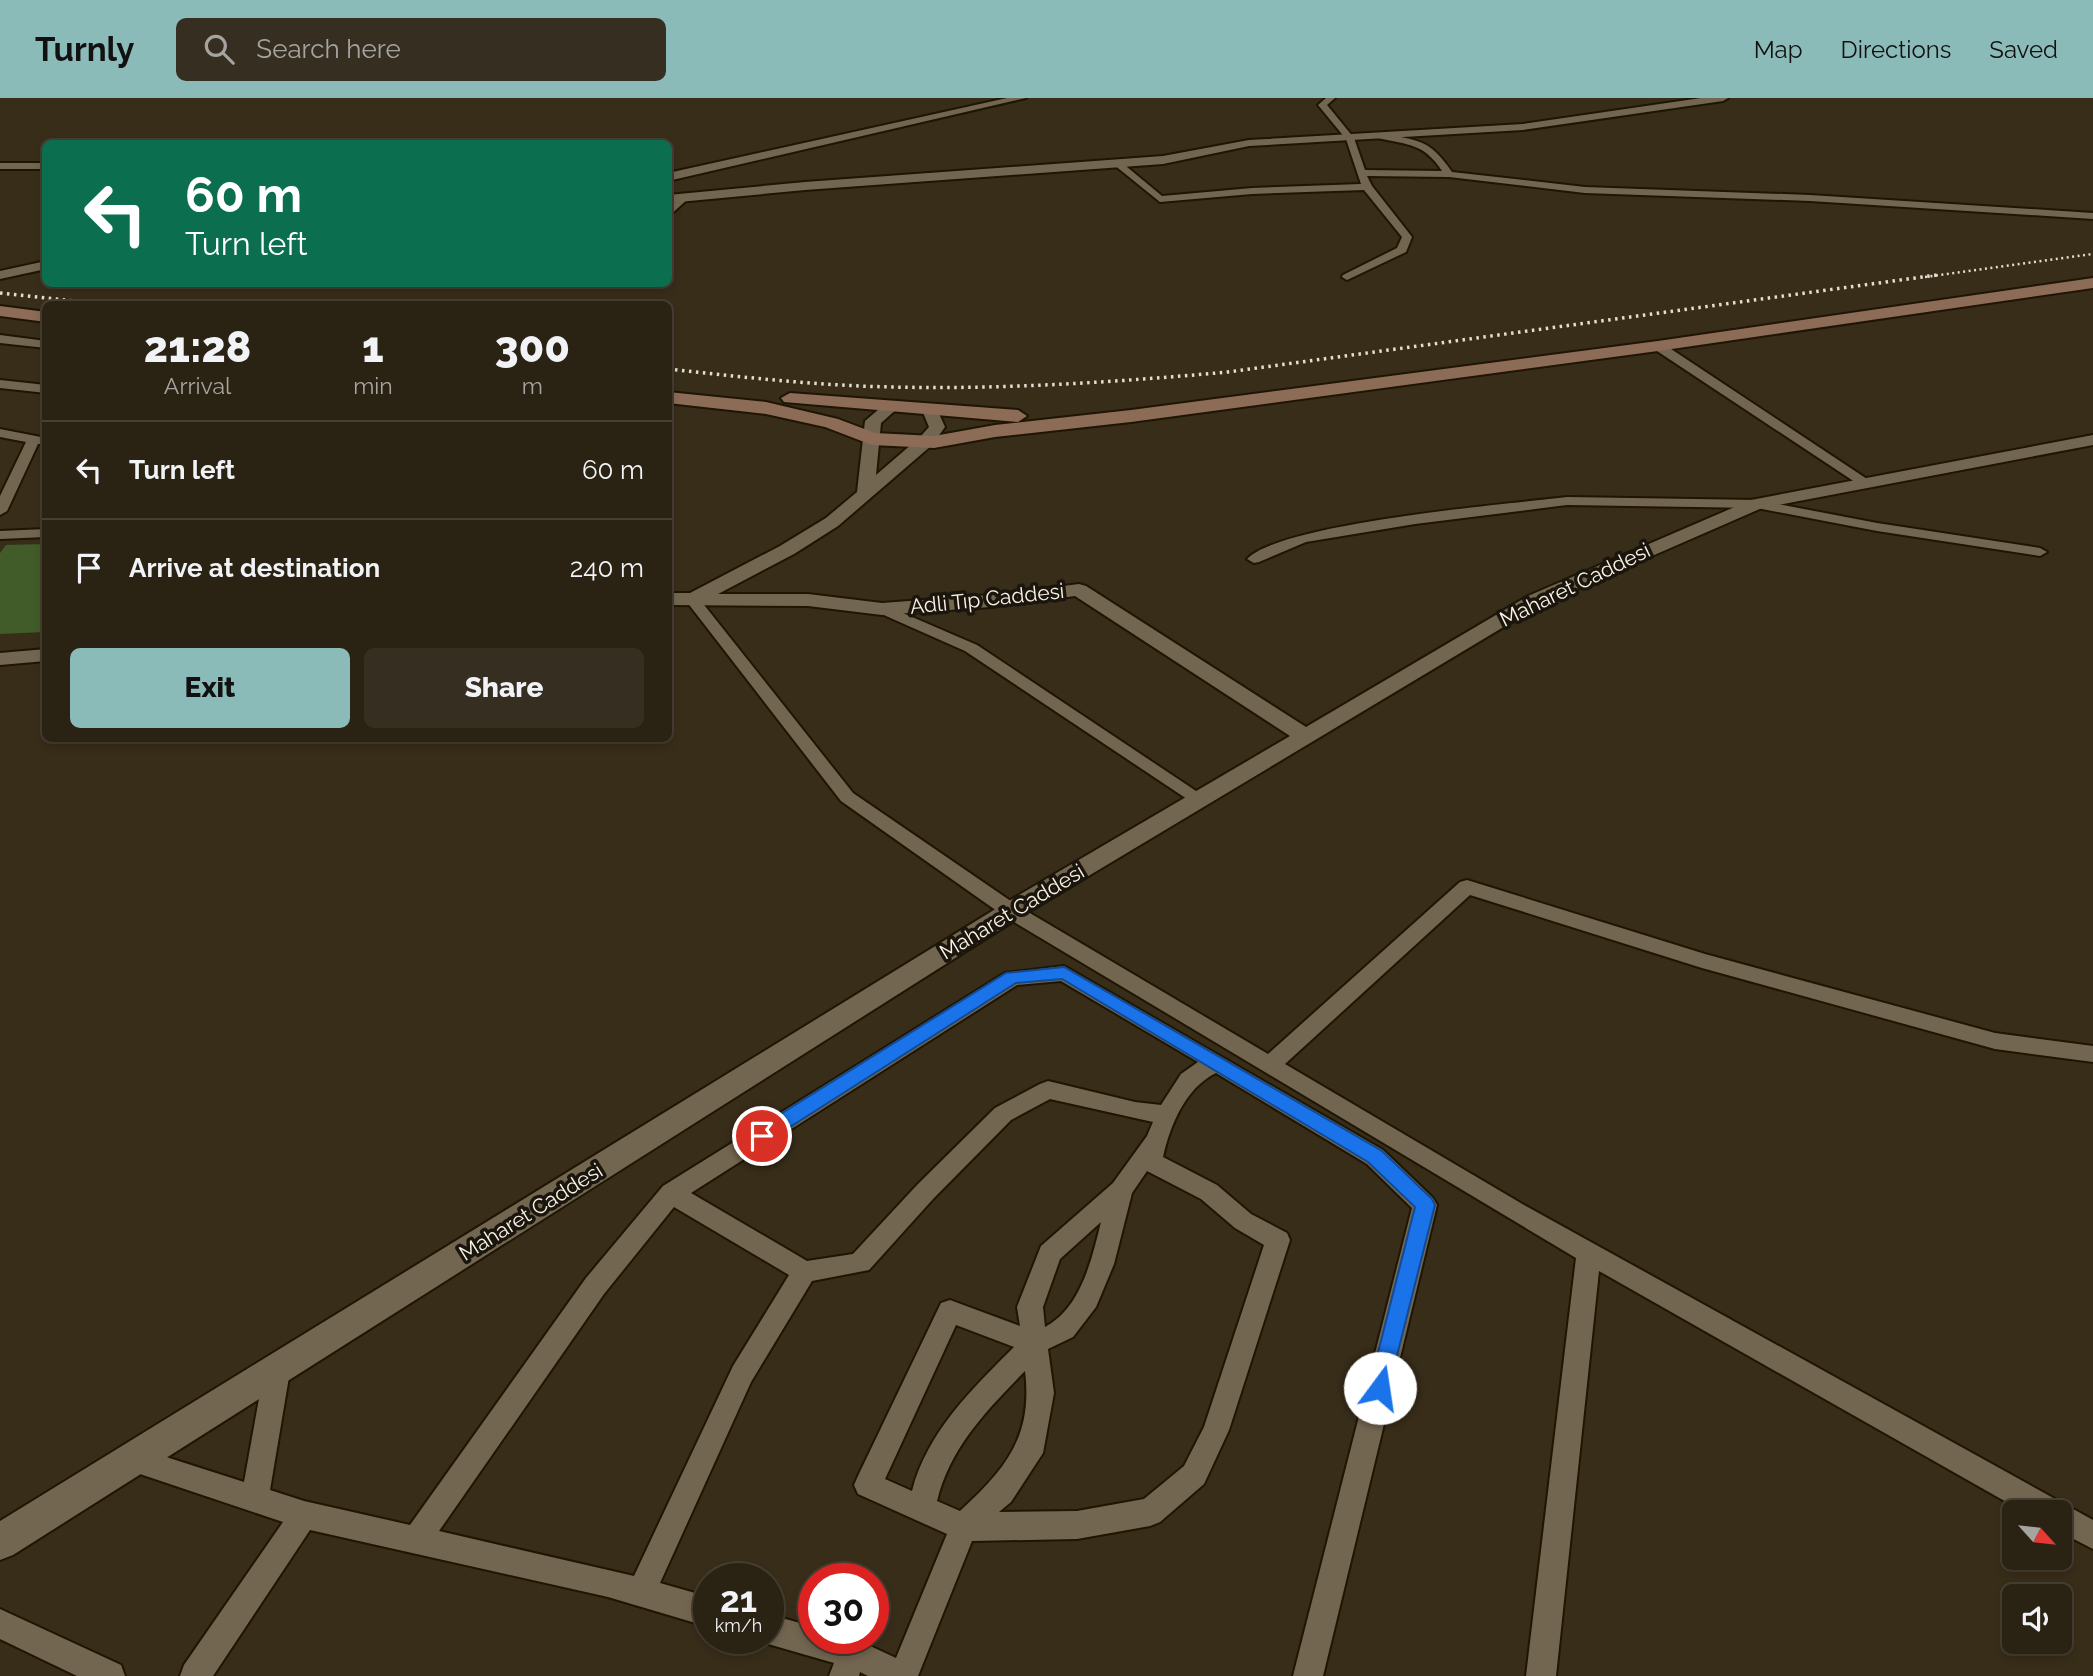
<!DOCTYPE html>
<html lang="en">
<head>
<meta charset="utf-8">
<style>
	:root { --surface:#2a2213; --page:#362f21; --text:#f1f3f6; --muted:#a5a4a0; --line:#463f33; --accent:#8bbbb9 }
	body { margin:0; font-family:Raleway,sans-serif; background:var(--page); color:var(--text); height:100vh; display:flex; flex-direction:column; font-size:26px; white-space:nowrap }
	* { box-sizing:border-box; margin:0 }
	p { font-size:23px; color:var(--muted) }
	.icon { flex:none; width:38px; height:38px; fill:none; stroke:currentColor; stroke-width:2; stroke-linecap:round; stroke-linejoin:round }
	.map { position:relative; flex:1; overflow:hidden }
	.panel { position:absolute; left:42px; top:203px; width:630px; height:441px; display:flex; flex-direction:column; background:var(--surface); border-radius:10px; box-shadow:0 4px 10px #0003,0 0 0 2px var(--line) }
	.panel>* { flex:none }
	.banner { position:absolute; left:42px; top:42px; width:630px; height:147px; border-radius:10px; box-shadow:0 4px 10px #0003,0 0 0 2px var(--line); background:#0b6e4f; color:#fff; overflow:hidden }
	.needle { width:46px; rotate:117deg }
	.tools { position:absolute; left:2002px; top:1402px; display:grid; gap:14px }
	.tools a { display:grid; place-items:center; width:70px; height:70px; border-radius:10px; background:var(--surface); box-shadow:0 4px 10px #0003,0 0 0 2px var(--line); font-size:35px }
	.speed { position:absolute; left:693px; top:1465px; display:flex; gap:14px; font-size:35px; font-weight:700; text-align:center }
	.speed>* { display:grid; place-content:center; width:91px; height:91px; border-radius:50%; background:var(--surface); box-shadow:0 4px 10px #0003,0 0 0 2px var(--line); line-height:1 }
	.speed small { font-size:18px; font-weight:400 }
	.speed .limit { border:10px solid #d22; background:#fff; color:#111 }
	.pin { position:absolute; display:grid; place-items:center; width:60px; height:60px; color:#fff; margin:-30px; border:4px solid #fff; border-radius:50%; box-shadow:0 2px 7px #0007 }
	.me { position:absolute; width:77px; margin:-38px; rotate:14deg; stroke-linejoin:round; filter:drop-shadow(0 0 5px #0008) }
	.turn { display:flex; align-items:center; gap:24px; height:147px; padding:0 28px; font-size:32px }
	.turn .icon { width:91px; height:91px; stroke-width:2.5 }
	.turn b { display:block; font-size:49px; line-height:60px }
	.eta { display:flex; justify-content:space-evenly; align-items:center; height:119px; text-align:center }
	.eta b { font-size:42px; font-weight:800; line-height:49px }
	.action { display:flex; gap:14px; margin-top:auto; padding:14px 28px }
	.action a { flex:1; height:80px; border-radius:10px; background:var(--accent); color:#111; font-size:28px; font-weight:800; line-height:80px; text-align:center }
	.action a+a { background:var(--page); color:var(--text) }
	ul { padding:0; list-style:none }
	li { display:flex; align-items:center; gap:21px; height:98px; padding:0 28px; border-top:2px solid var(--line) }
	li div { flex:1 }
	li b { display:block; font-size:26px }
	li em { font-style:normal }
	header { display:flex; align-items:center; gap:42px; box-sizing:border-box; height:98px; padding:0 35px; background:var(--accent); color:#111 }
	header strong { font-size:33px }
	nav { display:flex; gap:38px; margin-inline-start:auto; font-size:24px }
	.search { width:490px; height:63px; background:var(--page); display:flex; align-items:center; gap:18px; box-sizing:border-box; padding:0 24px; border-radius:10px; color:var(--muted); font-size:26px }
	.map>svg:first-child { display:block }
	.green { fill:#415c28 }
	.lines { fill:none; stroke-linecap:round; stroke-linejoin:round }
	.minor-casing { stroke:#1f1503; stroke-width:4 }
	.tertiary-casing { stroke:#1f1503; stroke-width:4 }
	.secondary-casing { stroke:#1f1503; stroke-width:4 }
	.minor { fill:#736651; fill-rule:evenodd }
	.tertiary { fill:#736651; fill-rule:evenodd }
	.secondary { fill:#8c6b57; fill-rule:evenodd }
	.rail-far1 { stroke:#e4ddd0; stroke-width:2.5; stroke-dasharray:2 3.5; stroke-linecap:butt }
	.rail { stroke:#e4ddd0; stroke-width:3.5; stroke-dasharray:2.5 4.5; stroke-linecap:butt }
	.route { fill:#1a73e8; stroke:#114b97; stroke-width:2 }
	.labels { text-anchor:middle; stroke-width:7; stroke-linejoin:round; paint-order:stroke }
	.street-label { font-size:21px; fill:#f9f2e6; stroke:#1b160d }
</style>
</head>
<body>
<header>
<strong>Turnly</strong>
<div class="search"><svg class="icon" aria-label="search" viewBox="0 0 24 24"><circle cx="10" cy="10" r="6"/><path d="M15 15l6 6"/></svg>Search here</div>
<nav><a>Map</a><a>Directions</a><a>Saved</a></nav>
</header>
<div class="map">
<svg width="2093" height="1578" viewBox="0 0 2093 1578">
	<rect width="100%" height="100%" fill="#382d19"/>
	<polygon class="green" points="45,446 45,534 0,536 0,455 6,447"/>
	<g class="lines">
		<g class="minor-casing">
			<g id="minor">
				<path d="M1326 0H1335L1327 7 1354 40 1365 72 1442 73C1424 45 1408 47 1378 40V36L1381 35C1418 43 1429 40 1452 74L1585 89 1810 97 2093 115V121L1810 103 1585 95 1449 79 1367 78 1372 88 1412 139 1406 154 1347 182 1342 179 1343 177 1397 150 1402 139 1364 92 1252 96 1160 104 1113 66 1121 64 1162 98 1252 90 1361 86 1346 41 1318 7Z"/>
				<rect x="0" y="65" width="46" height="6"/>
				<polygon points="682,97 690,99 668,119 668,110"/>
				<polygon points="0,237 46,243 46,250 0,245"/>
				<polygon points="1658,244 1662,245 1873,385 1871,388 1861,388 1654,251 1652,248"/>
				<polygon points="0,282 46,287 46,295 0,290"/>
				<polygon points="0,331 46,340 46,346 38,346 7,413 0,417 0,398 26,344 0,339"/>
				<path d="M1567 399 1757 402 1877 425 2040 450 2047 454 2040 458 1877 433 1757 410 1567 407 1415 426 1306 444 1259 464 1254 465 1247 461C1281 425 1508 406 1567 399Z"/>
				<polygon points="46,431 46,439 0,441 0,433"/>
				<polygon points="692,496 697,498 853,695 1018,808 1268,956 1460,784 1467,782 1705,856 1995,935 2093,948 2093,964 1995,951 1702,870 1470,797 1285,966 1524,1107 2093,1422 2093,1451 2060,1434 2060,1414 2024,1414 1599,1173 1556,1578 1526,1578 1576,1160 1004,818 841,703 687,504 684,501 687,498"/>
				<polygon points="882,506 977,547 1208,701 1199,707 1193,705 965,553 877,514 874,511"/>
				<path d="M1064 868 1383 1052 1433 1100 1437 1107 1323 1578H1293L1412 1110 1367 1066 1216 975C1185 990 1170 1028 1163 1059L1217 1087 1251 1116 1287 1135 1290 1142 1229 1332 1204 1386 1160 1424 1150 1428 1077 1441 972 1443 918 1578H868L860 1574 859 1578H829L834 1565 768 1546 757 1540H768V1516L814 1529V1540H853L896 1560 947 1436 858 1396 854 1387 858 1378 941 1205 950 1202 1020 1228 1017 1209 1041 1148 1113 1085 1147 1038 1153 1024 1050 1001 1011 1022 933 1101 869 1172 812 1183 751 1284 660 1485 709 1499V1529L608 1499 310 1432 213 1578H180L184 1567 283 1424 125 1371 121 1362 125 1353 135 1349 244 1384 264 1273 268 1265 277 1261 286 1265 290 1273 270 1392 304 1403 410 1427 586 1180 663 1088 1005 875ZM1061 883 1198 964 1181 976 1161 1007 1135 1004 1048 983 1040 986 995 1010 917 1087 853 1156 807 1163 691 1095 1017 887ZM1147 1073 1201 1101 1235 1130 1264 1147 1204 1329 1184 1368 1144 1401 1077 1413 999 1414 1011 1404 1043 1355 1054 1295 1048 1251 1073 1239 1096 1209 1114 1166 1132 1095ZM674 1109 789 1177 733 1268 634 1478 439 1433 604 1196ZM1101 1124C1092 1161 1081 1210 1045 1229L1043 1209 1060 1161ZM956 1227 1014 1249C973 1290 927 1334 912 1393L885 1381ZM1025 1273C1033 1338 1006 1371 960 1413L937 1403C950 1349 988 1311 1025 1273Z"/>
				<polygon points="0,1511 121,1567 125,1578 77,1578 0,1541"/>
			</g>
		</g>
		<g class="tertiary-casing">
			<g id="tertiary">
				<polygon points="1007,0 1026,0 668,83 668,75"/>
				<polygon points="1701,0 1728,0 1723,3 1523,32 1249,48 1163,66 805,92 668,105 668,97 805,84 1163,58 1249,42 1523,26"/>
				<polygon points="46,163 46,171 0,181 0,173"/>
				<polygon points="891,304 899,309 881,325 876,377 920,339 929,329 922,312 924,309 936,309 945,329 932,347 838,428 794,456 718,496 808,496 882,505 990,497 1079,486 1086,488 1306,629 1528,498 1751,402 2093,337 2093,347 1762,410 1542,506 1020,819 13,1457 0,1462 0,1423 1002,807 1290,638 1075,498 990,509 882,517 808,508 668,507 668,495 690,495 780,448 826,420 857,394 865,323 885,306"/>
				<polygon points="46,551 46,563 0,567 0,555"/>
			</g>
		</g>
		<g class="secondary-casing">
			<g id="secondary">
				<polygon points="2093,180 2093,190 1658,253 1131,324 995,339 934,350 872,347 825,329 766,316 668,305 668,294 766,304 838,321 875,335 934,338 995,327 1131,312 1658,243"/>
				<polygon points="0,208 46,214 46,224 0,218"/>
				<polygon points="790,295 1018,312 1027,318 1018,324 784,304 781,300"/>
			</g>
		</g>
		<use href="#minor" class="minor"/>
		<use href="#tertiary" class="tertiary"/>
		<use href="#secondary" class="secondary"/>
		<polyline class="rail-far1" points="1925,179 2093,156"/>
		<g class="rail">
			<polyline points="0,195 101,206"/>
			<path d="M668 271C732 278 795 285 860 288 983 293 1106 285 1228 274L1937 177"/>
		</g>
	</g>
	<polygon class="route" points="1064,869 1382,1053 1432,1101 1435,1107 1387,1297 1380,1300 1372,1297 1369,1290 1415,1109 1368,1064 1062,881 1016,885 768,1043 762,1045 755,1043 752,1038 755,1032 1006,875"/>
	<g class="labels">
		<g class="street-label">
			<text transform="translate(1575 487) rotate(-26)" y="7">Maharet Caddesi</text>
			<text transform="translate(987 501) rotate(-6)" y="7">Adli Tıp Caddesi</text>
			<text transform="translate(1012 814) rotate(-31)" y="7">Maharet Caddesi</text>
			<text transform="translate(531 1114) rotate(-32)" y="7">Maharet Caddesi</text>
		</g>
	</g>
</svg>
<div class="tools">
<a><svg class="needle" viewBox="-14 -14 28 28"><path d="M0-13l5 13h-10z" fill="#e53935"/><path d="M0 13l5-13h-10z" fill="#a5a4a0"/></svg></a>
<a><svg class="icon" aria-label="sound" viewBox="0 0 24 24"><path d="M4 9h4l5-4v14l-5-4H4zM17 9q2 3 0 6"/></svg></a>
</div>
<div class="speed"><div>21<small>km/h</small></div><div class="limit">30</div></div>
<div class="pin" style="left:762px;top:1038px;background:#d93025"><svg class="icon" aria-label="arrive" viewBox="0 0 24 24"><path d="M6 21V4h12l-3 4 3 4H6"/></svg></div>
<svg class="me" style="left:1380px;top:1290px" viewBox="-20 -20 40 40"><circle r="19" fill="#fff"/><path d="M0-13L10 11 0 6-10 11z" fill="#1a73e8"/></svg>
<div class="banner">
<div class="turn"><svg class="icon" aria-label="left" viewBox="0 0 24 24"><path d="M17 20v-9H6M10 6l-5 5 5 5"/></svg><div><b>60 m</b>Turn left</div></div>
</div>
<section class="panel">
<div class="eta">
<div><b>21:28</b><p>Arrival</p></div>
<div><b>1</b><p>min</p></div>
<div><b>300</b><p>m</p></div>
</div>
<ul>
<li><svg class="icon" aria-label="left" viewBox="0 0 24 24"><path d="M17 20v-9H6M10 6l-5 5 5 5"/></svg><div><b>Turn left</b></div><em>60 m</em></li>
<li><svg class="icon" aria-label="arrive" viewBox="0 0 24 24"><path d="M6 21V4h12l-3 4 3 4H6"/></svg><div><b>Arrive at destination</b></div><em>240 m</em></li>
</ul>
<div class="action"><a>Exit</a><a>Share</a></div>
</section>
</div>
</body>
</html>
